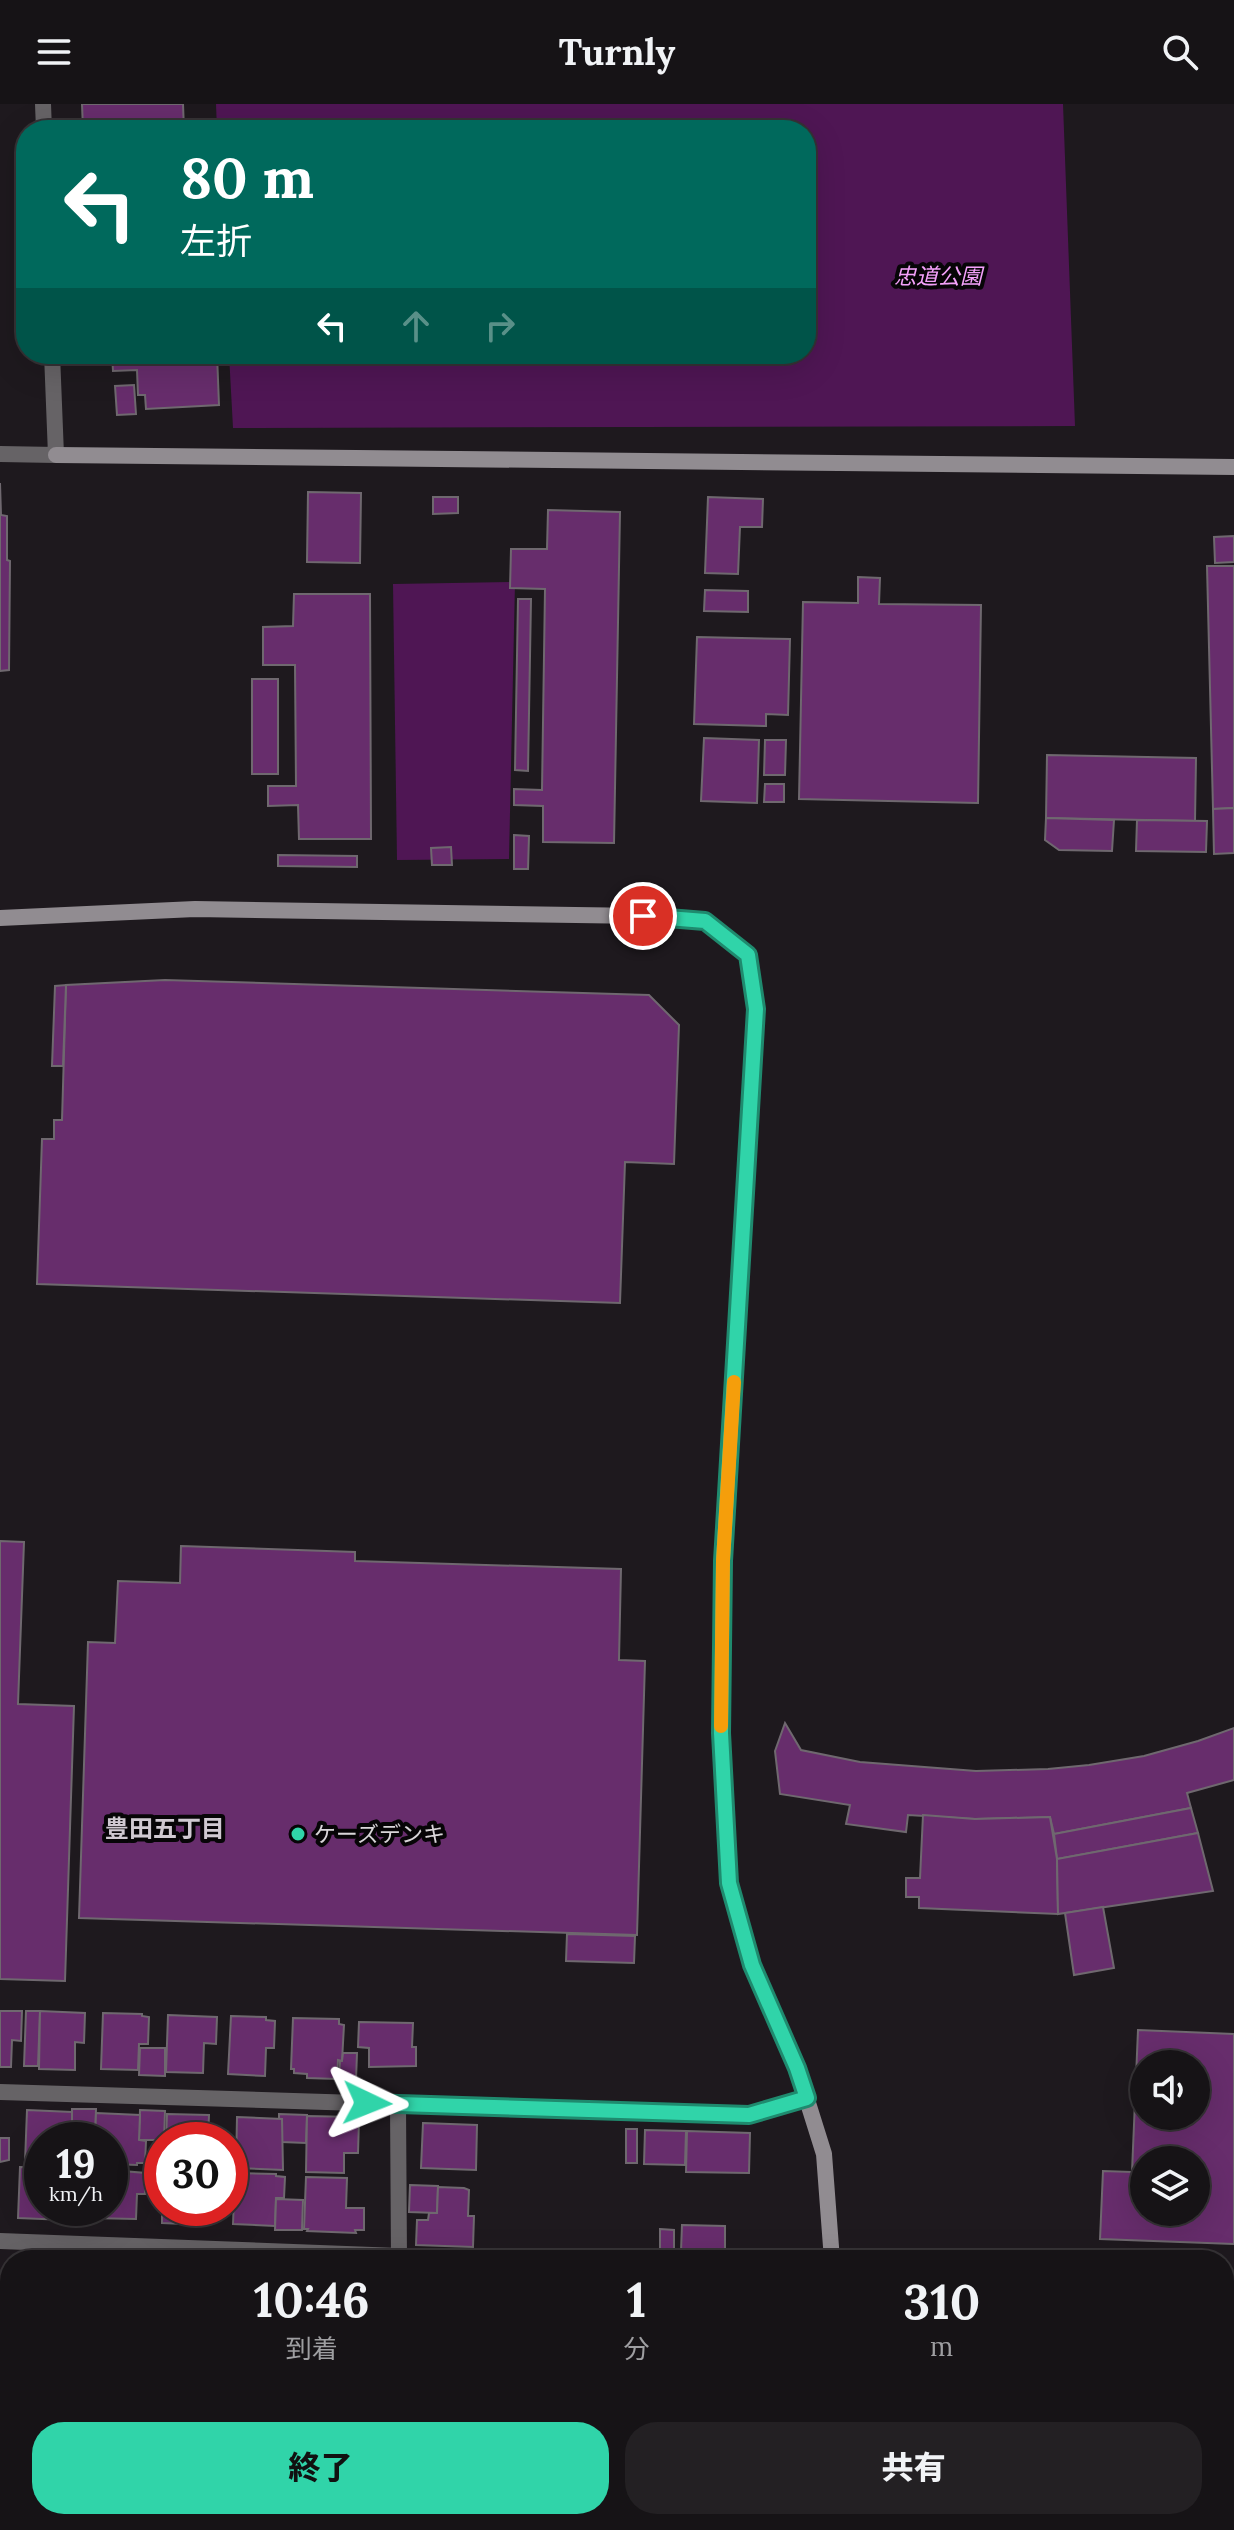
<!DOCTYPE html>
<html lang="ja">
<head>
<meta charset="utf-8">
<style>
	:root { --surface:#161316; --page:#232023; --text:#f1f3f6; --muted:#9e9ea1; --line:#353235; --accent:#30d4a9 }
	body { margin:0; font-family:Lora,"Noto Sans JP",serif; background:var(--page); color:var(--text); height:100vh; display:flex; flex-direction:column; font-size:30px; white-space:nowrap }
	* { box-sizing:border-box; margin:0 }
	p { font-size:26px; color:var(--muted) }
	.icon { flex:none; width:44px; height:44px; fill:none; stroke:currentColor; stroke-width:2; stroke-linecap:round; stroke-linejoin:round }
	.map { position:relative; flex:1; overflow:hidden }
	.side { position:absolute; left:0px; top:2146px; width:1234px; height:280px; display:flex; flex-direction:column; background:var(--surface); border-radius:32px 32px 0 0; box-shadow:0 8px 32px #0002,0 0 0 2px var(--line) }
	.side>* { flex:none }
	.top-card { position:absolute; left:16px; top:16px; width:800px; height:244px; border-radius:32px; box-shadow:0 8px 32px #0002,0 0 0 2px var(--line); background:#00695c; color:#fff; overflow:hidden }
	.fabs { position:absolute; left:1130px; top:1946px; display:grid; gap:16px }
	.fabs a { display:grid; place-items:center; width:80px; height:80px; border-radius:50%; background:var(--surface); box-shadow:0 8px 32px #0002,0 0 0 2px var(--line); font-size:40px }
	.speed { position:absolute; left:24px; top:2018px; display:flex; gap:16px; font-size:40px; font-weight:700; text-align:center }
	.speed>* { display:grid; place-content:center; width:104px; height:104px; border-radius:50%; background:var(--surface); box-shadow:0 8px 32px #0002,0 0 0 2px var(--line); line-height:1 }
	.speed small { font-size:20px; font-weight:400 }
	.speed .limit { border:12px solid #d22; background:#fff; color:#111 }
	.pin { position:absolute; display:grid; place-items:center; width:68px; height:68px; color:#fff; margin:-34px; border:4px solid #fff; border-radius:50%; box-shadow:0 2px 8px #0007 }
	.me { position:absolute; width:88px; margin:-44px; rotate:92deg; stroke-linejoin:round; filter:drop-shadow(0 0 6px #0008) }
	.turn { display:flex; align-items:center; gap:28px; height:168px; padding:0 32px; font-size:36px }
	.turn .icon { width:104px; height:104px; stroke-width:2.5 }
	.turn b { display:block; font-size:56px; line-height:68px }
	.lanes { display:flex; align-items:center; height:76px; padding:0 32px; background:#0003; justify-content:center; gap:40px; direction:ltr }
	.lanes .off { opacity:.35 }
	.eta { display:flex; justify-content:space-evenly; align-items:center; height:136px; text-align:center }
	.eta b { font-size:48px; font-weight:800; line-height:56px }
	.action { display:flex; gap:16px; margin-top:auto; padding:16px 32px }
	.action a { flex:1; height:92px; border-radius:32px; background:var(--accent); color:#111; font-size:32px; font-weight:800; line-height:92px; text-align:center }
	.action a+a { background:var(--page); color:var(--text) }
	header { display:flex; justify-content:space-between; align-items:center; height:104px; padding:0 32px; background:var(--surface); font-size:36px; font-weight:800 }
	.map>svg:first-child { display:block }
	.green { fill:#4f1654 }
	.building { fill:#672d6c; stroke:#6f686f; stroke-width:2; fill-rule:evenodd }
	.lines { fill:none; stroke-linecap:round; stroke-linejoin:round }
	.street { stroke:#666366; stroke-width:16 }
	.secondary { stroke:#918c91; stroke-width:16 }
	.route-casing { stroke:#1f8a6e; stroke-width:20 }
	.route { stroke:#30d4a9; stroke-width:14 }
	.slow { stroke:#f59e0b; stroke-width:14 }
	.poi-dot { fill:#30d4a9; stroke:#070507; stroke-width:3 }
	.labels { text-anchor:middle; stroke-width:8; stroke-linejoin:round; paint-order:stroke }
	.park-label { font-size:22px; font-style:italic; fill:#f4a1fa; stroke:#070507 }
	.poi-label { font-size:22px; fill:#d8d5d8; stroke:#070507; text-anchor:start }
	.neighbourhood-label { font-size:24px; font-weight:bold; fill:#d0c9d1; stroke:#070507 }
</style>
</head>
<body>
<header><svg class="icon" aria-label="menu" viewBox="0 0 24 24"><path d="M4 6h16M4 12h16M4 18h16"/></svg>Turnly<svg class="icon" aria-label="search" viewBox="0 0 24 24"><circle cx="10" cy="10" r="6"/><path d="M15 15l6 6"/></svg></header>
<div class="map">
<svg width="1234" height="2426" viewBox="0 0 1234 2426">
	<rect width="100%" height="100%" fill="#1e191e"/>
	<g class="green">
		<polygon points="216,0 1063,0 1075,322 233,324 229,250 806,250 806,26 217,26"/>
		<polygon points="515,478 509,755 397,756 393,480"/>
	</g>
	<g class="building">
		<polygon points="82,0 183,0 184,26 83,26"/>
		<polygon points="112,250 217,250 219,301 146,305 145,291 138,291 137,266 113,267"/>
		<polygon points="134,281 136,310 117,311 115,282"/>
		<polygon points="0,379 1,411 7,412 7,456 10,457 9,566 0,567"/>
		<polygon points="308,388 361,389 360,459 307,458"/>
		<polygon points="433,393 458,393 458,409 433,410"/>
		<polygon points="708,393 763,395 762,423 740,423 738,470 705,469"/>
		<polygon points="548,406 620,408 614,739 543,738 543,702 514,701 514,685 542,686 545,485 510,484 511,445 547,445"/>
		<polygon points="1234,432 1234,458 1215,459 1214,433"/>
		<polygon points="1207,462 1234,462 1234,704 1213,705"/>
		<polygon points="858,473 880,474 879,500 981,501 978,699 799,695 803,498 858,499"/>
		<polygon points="705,486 748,487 748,508 704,507"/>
		<polygon points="294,490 370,490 371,735 299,735 298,701 268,702 268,682 296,682 295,561 263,561 263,523 293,522"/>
		<polygon points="518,495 531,495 528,667 515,666"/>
		<polygon points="697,533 790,535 788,611 766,610 766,622 694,620"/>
		<rect x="252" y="575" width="26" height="95"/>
		<polygon points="704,634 759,636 757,699 701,697"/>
		<polygon points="765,636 786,636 785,671 764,671"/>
		<polygon points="1047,651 1196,654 1195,717 1046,714"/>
		<polygon points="765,680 784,680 784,698 764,698"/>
		<polygon points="1234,704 1234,749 1214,750 1213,705"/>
		<polygon points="1046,714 1114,716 1112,747 1059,746 1045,736"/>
		<polygon points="1137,716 1207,717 1206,748 1136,747"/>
		<polygon points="514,731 529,732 528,765 514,765"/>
		<polygon points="451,743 452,761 432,761 431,744"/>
		<polygon points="278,751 357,752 357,763 278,762"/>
		<polygon points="165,876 649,891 679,921 674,1060 625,1058 620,1199 37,1180 42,1035 54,1035 54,1016 62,1016 66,881"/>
		<polygon points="66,881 63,962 52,962 55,882"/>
		<polygon points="0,1437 24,1438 18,1600 74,1602 65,1877 0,1875"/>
		<polygon points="181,1442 355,1448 355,1457 621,1465 619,1556 645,1557 637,1831 79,1814 88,1538 115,1539 118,1477 180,1479"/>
		<polygon points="785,1619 801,1646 860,1658 976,1667 1048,1665 1089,1661 1144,1652 1198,1637 1234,1624 1234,1676 1187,1689 1191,1704 1054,1730 1050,1713 975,1715 908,1711 906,1728 846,1720 850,1701 780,1690 775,1647"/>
		<polygon points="1191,1704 1198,1729 1057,1755 1054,1730"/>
		<polygon points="923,1711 975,1715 1050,1713 1057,1755 1058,1810 919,1804 919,1793 906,1793 906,1774 920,1774"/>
		<polygon points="1198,1729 1213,1787 1058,1810 1057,1755"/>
		<polygon points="1103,1803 1114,1864 1074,1871 1065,1809"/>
		<polygon points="567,1830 635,1832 634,1859 566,1857"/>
		<polygon points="0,1907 22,1907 21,1937 12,1936 11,1963 0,1963"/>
		<polygon points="26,1907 40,1907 38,1962 24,1962"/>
		<polygon points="40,1907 85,1909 84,1939 75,1938 75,1966 39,1965"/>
		<polygon points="103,1909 142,1910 142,1912 149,1913 148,1940 139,1940 138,1966 101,1965"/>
		<polygon points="168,1911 217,1913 216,1940 204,1939 203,1969 166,1968"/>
		<polygon points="231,1912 266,1913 266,1916 275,1917 274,1944 266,1944 265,1972 228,1970"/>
		<polygon points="293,1914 339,1915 339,1920 344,1921 342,1957 338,1956 337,1975 307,1974 307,1970 294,1969 294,1965 291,1965"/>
		<polygon points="359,1918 413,1919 412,1943 416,1943 416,1962 369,1963 369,1944 358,1943"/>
		<path d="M1138 1926 1234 1930V2140L1100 2135 1103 2067 1132 2068ZM1144 1960H1196V2012H1144ZM1144 2056H1196V2108H1144Z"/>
		<polygon points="140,1944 165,1944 165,1972 139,1971"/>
		<polygon points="343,1949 357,1949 356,1976 339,1976 340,1957 342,1957"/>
		<polygon points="72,2005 96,2005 95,2036 72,2036"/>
		<polygon points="27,2006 72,2008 72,2036 75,2036 42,2036 42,2059 25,2058"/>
		<polygon points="140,2006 165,2007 164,2036 139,2036"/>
		<polygon points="96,2009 140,2011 139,2036 146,2037 145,2059 137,2059 137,2061 110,2060 110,2036 95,2036"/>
		<polygon points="167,2010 209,2011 208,2036 166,2036"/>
		<polygon points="279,2010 307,2011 306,2039 282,2038 282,2015 279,2015"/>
		<polygon points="307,2012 355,2013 355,2016 359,2016 358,2049 344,2049 344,2069 306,2068"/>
		<polygon points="237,2013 282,2015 283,2066 236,2064"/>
		<polygon points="423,2019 477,2021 476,2066 421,2064"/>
		<rect x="626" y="2025" width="11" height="34"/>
		<polygon points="645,2026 686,2027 685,2061 644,2060"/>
		<polygon points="687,2027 750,2029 749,2069 686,2068"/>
		<polygon points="0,2034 9,2034 9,2056 0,2058"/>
		<polygon points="20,2063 42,2064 42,2104 67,2104 66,2116 18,2114"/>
		<polygon points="110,2066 146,2069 145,2090 137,2090 136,2115 90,2114 91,2104 110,2104"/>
		<polygon points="235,2069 276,2070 276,2072 285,2073 284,2094 276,2094 275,2122 233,2120"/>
		<polygon points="306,2073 347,2074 346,2104 364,2104 364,2126 355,2126 356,2129 307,2127 308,2125 304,2125"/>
		<polygon points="410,2081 438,2082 437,2109 409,2108"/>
		<polygon points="438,2083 464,2084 469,2086 468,2112 474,2112 473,2143 416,2141 417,2116 428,2116 429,2109 437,2109"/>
		<polygon points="276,2095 303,2096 302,2126 275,2126"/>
		<polygon points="67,2104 90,2104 89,2119 66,2119"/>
		<polygon points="162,2104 209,2104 208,2121 162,2119"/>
		<polygon points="682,2121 725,2122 725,2148 681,2147"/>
		<polygon points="660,2125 674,2126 674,2146 660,2145"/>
		<polygon points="438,2150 611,2155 611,2156 438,2156"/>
		<polygon points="621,2151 708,2155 708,2156 621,2156"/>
		<polygon points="712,2152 774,2155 774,2156 712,2156"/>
		<polygon points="1226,2171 1234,2171 1234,2207 1224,2206"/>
		<polygon points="0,2277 10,2278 10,2312 6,2312 6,2306 0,2305"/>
	</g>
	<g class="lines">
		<g class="street">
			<polyline points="43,0 44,26"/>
			<polyline points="0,350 56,351 52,250"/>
			<polyline points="0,1988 749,2011 807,1994"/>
			<polyline points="398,2000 399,2156"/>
			<polyline points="0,2137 399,2152"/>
			<polyline points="399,2416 399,2426"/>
		</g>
		<g class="secondary">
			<polyline points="56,351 1234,363"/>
			<polyline points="0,814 195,805 643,812 705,817 748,851 756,905 723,1457 721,1629 729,1779 752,1861 797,1964 824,2050 832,2156"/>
			<polyline points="821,2426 822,2416"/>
		</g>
	</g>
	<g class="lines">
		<g class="route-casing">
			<polyline id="route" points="367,1999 749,2011 807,1994 797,1964 752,1861 729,1779 721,1629 723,1457 756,905 748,851 705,817 643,812"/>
		</g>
		<use href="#route" class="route"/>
		<polyline class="slow" points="721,1622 723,1457 734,1278"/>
	</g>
	<circle class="poi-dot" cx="298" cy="1730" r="8"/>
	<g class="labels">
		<g class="park-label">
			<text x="938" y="180">忠道公園</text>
		</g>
		<g class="poi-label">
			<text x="314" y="1738">ケーズデンキ</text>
		</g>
		<g class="neighbourhood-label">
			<text x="165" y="1733">豊田五丁目</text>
		</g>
	</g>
</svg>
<div class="fabs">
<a><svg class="icon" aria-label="sound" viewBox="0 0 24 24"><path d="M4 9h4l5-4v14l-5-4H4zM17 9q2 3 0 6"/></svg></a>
<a><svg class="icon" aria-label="layers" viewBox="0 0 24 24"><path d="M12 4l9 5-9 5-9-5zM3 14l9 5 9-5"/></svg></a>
</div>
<div class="speed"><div>19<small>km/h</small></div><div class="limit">30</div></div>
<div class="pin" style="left:643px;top:812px;background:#d93025"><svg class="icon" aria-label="arrive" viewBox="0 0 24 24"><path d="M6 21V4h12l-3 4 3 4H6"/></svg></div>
<svg class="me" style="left:367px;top:1999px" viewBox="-20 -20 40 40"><path d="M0-17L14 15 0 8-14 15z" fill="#30d4a9" stroke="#fff" stroke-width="4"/></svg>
<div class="top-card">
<div class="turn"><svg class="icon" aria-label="left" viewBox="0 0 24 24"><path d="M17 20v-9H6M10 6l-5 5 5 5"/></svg><div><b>80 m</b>左折</div></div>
<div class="lanes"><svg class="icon" aria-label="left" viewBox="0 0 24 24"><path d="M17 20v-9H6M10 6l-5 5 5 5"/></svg><svg class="icon off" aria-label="ahead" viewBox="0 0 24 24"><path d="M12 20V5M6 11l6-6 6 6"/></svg><svg class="icon off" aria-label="right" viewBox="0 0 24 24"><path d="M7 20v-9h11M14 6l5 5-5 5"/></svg></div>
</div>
<section class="side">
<div class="eta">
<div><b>10:46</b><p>到着</p></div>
<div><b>1</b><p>分</p></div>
<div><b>310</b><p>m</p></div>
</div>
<div class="action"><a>終了</a><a>共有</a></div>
</section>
</div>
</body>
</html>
